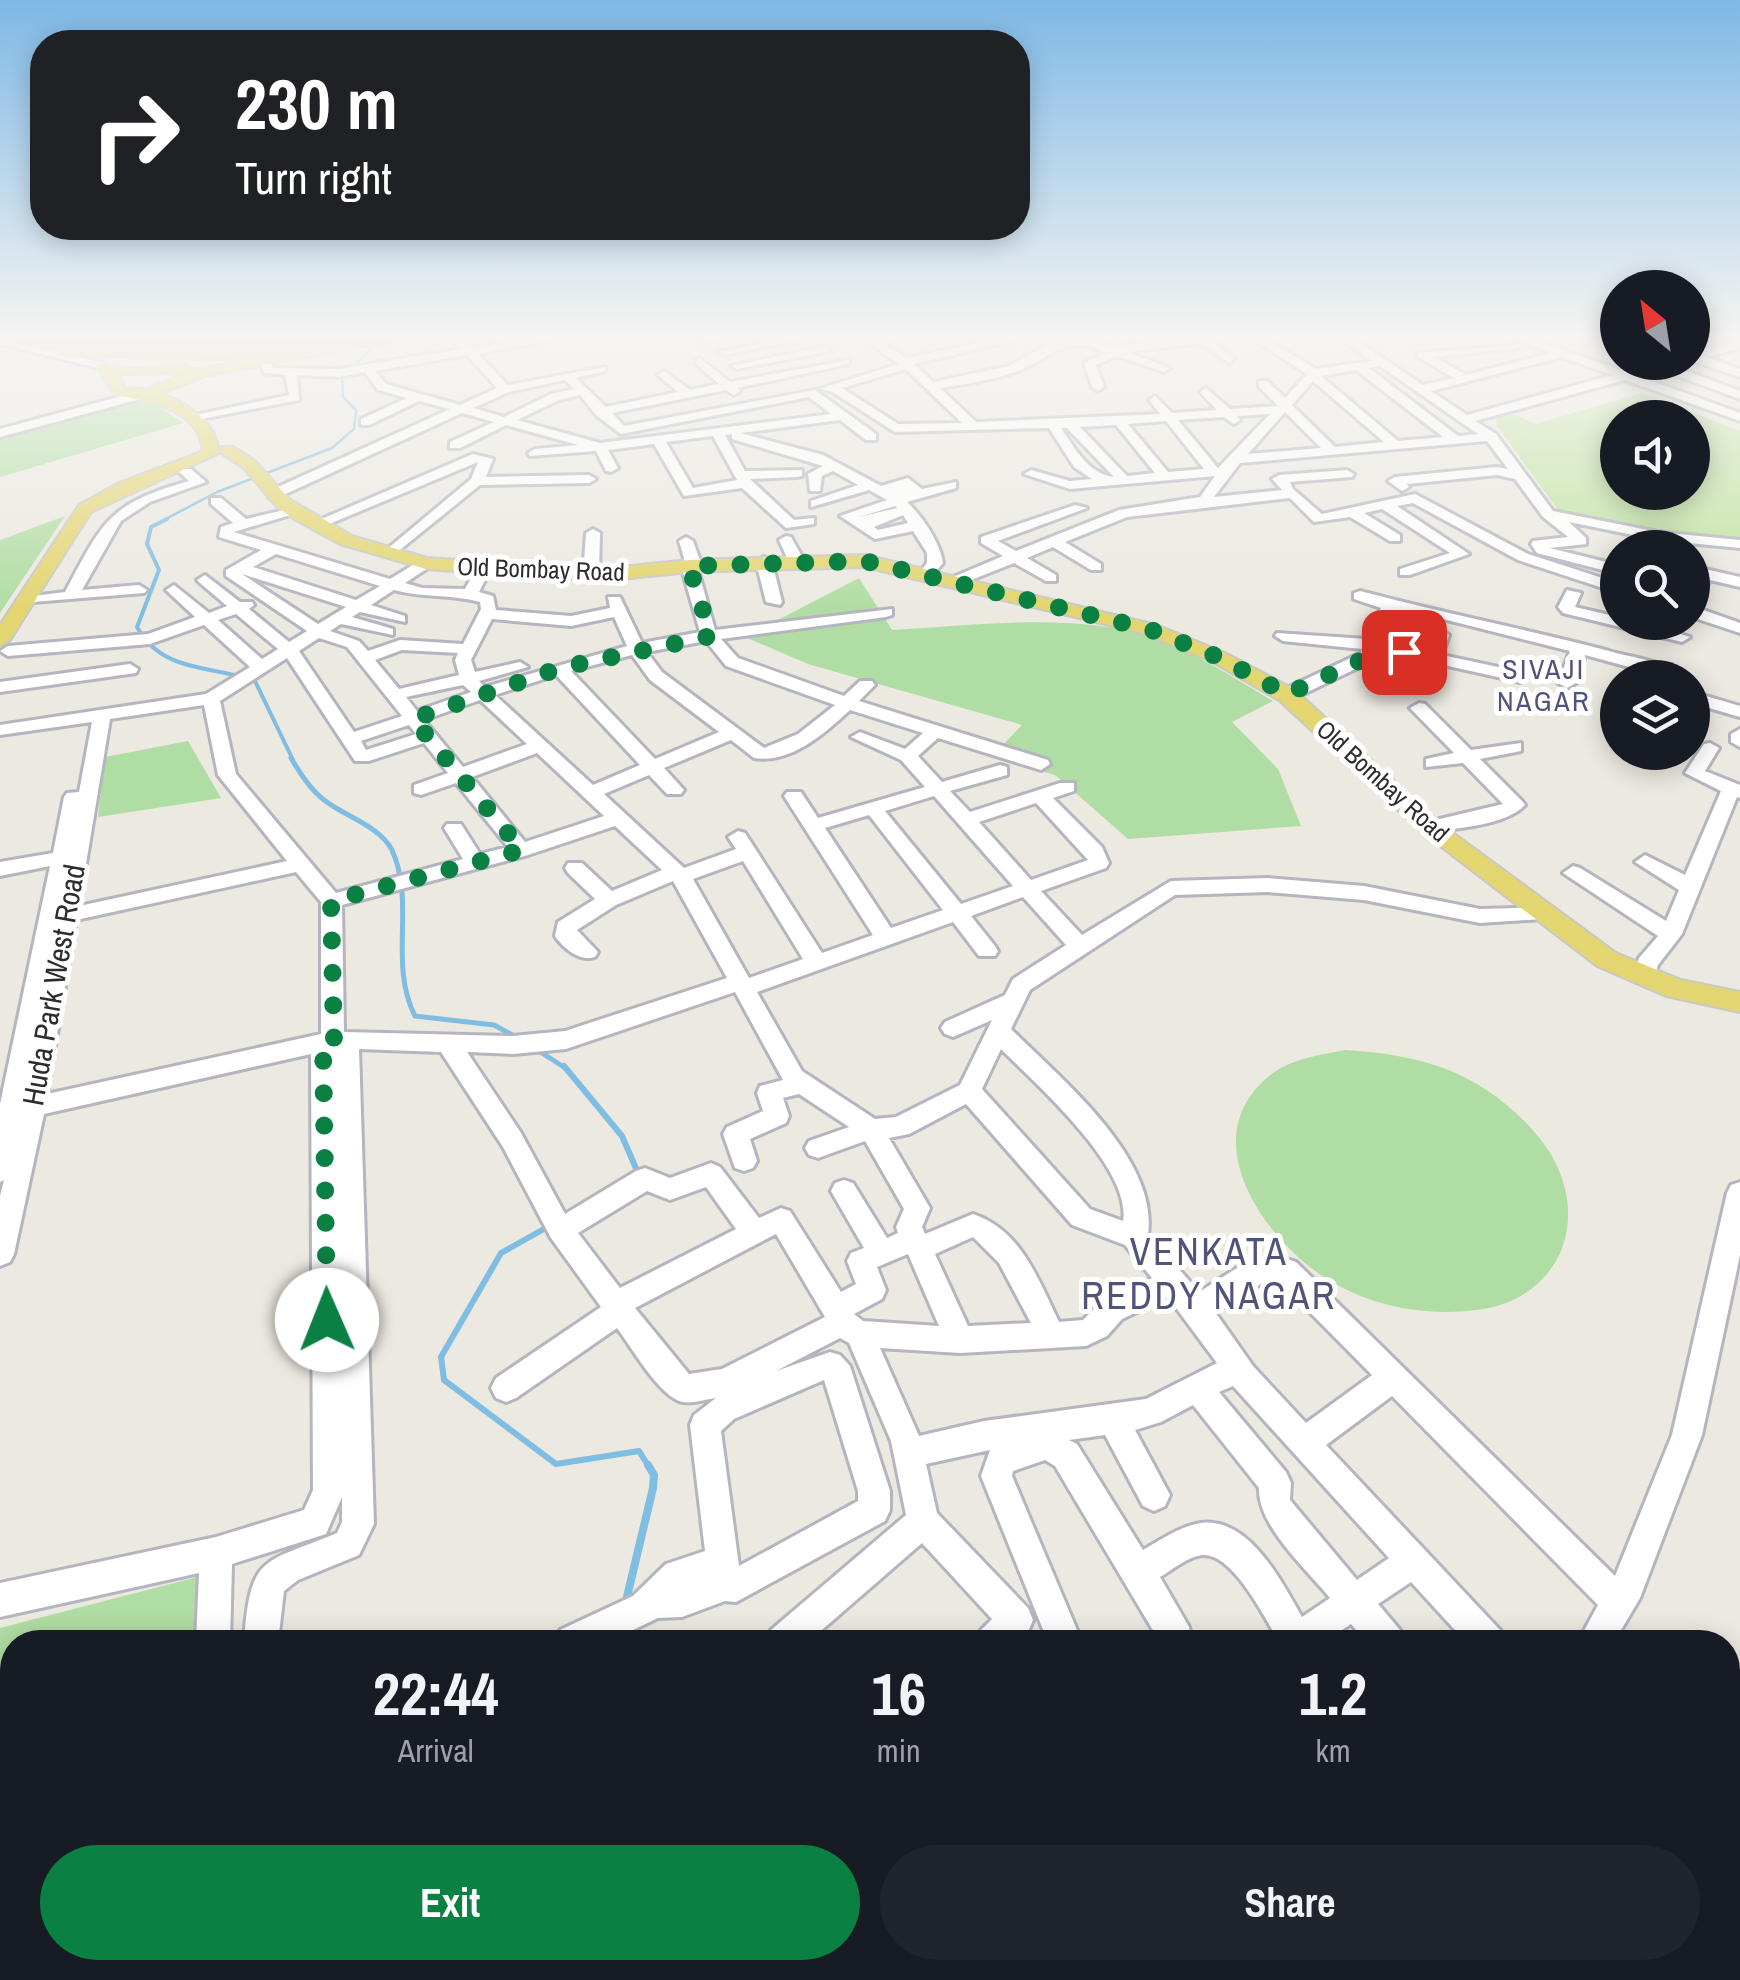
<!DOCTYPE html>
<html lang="en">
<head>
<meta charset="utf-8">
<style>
	:root { --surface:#171b24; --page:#20242c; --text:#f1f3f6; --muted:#9ea1a6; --accent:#0b8043 }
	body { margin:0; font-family:"Archivo Narrow",sans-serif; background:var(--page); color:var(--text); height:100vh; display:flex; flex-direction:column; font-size:38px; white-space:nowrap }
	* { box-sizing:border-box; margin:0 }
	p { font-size:32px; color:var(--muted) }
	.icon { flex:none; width:55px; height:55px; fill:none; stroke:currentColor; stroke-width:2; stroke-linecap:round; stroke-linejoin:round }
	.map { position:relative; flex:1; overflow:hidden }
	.details { position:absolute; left:0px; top:1630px; width:1740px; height:350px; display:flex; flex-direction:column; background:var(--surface); border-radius:40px 40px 0 0; box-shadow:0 5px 25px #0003 }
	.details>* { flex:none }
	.guide { position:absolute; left:30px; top:30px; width:1000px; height:210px; border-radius:40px; box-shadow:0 5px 25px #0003; background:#202124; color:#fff; overflow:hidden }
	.needle { width:65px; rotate:330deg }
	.buttons { position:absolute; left:1600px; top:270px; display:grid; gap:20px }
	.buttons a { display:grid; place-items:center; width:110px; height:110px; border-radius:50%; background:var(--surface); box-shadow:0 5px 25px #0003; font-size:50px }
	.pin { position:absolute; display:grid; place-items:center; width:85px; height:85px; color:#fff; margin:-42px; border-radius:20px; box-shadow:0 5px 15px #0006 }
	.me { position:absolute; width:110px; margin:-55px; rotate:359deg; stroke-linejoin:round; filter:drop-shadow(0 0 8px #0008) }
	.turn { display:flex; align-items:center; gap:35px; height:210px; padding:0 40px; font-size:45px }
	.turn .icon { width:130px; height:130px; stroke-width:2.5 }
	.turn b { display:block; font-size:70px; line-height:85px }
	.eta { display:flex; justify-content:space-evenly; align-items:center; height:170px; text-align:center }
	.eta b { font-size:60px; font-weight:700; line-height:70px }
	.button { display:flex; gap:20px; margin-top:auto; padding:20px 40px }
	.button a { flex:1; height:115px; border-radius:60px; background:var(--accent); color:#fff; font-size:40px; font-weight:700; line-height:115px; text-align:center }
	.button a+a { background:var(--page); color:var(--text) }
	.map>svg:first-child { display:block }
	.green { fill:#b0dda3 }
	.pitch { fill:#bfe3a0; fill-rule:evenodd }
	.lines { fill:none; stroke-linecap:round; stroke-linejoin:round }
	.stream-far4 { stroke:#7fbde3; stroke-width:2.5 }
	.stream-far3 { stroke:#7fbde3; stroke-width:4 }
	.stream-far2 { stroke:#7fbde3; stroke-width:5 }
	.stream-far1 { stroke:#7fbde3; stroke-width:6 }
	.stream { stroke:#7fbde3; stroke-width:8 }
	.minor-casing { stroke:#b4b5bf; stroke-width:6 }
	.major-casing { stroke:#c8c8c8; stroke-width:4 }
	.highway-casing { stroke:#c8c8c8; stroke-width:6 }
	.minor { fill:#fff; fill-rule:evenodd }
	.major { fill:#e3d56f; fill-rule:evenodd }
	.highway { fill:#eeb26a; fill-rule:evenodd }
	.rail-casing { stroke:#a4a4b5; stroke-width:11 }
	.rail { stroke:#fff; stroke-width:8; stroke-dasharray:24; stroke-linecap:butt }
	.highway-bridge-casing { stroke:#c8c8c8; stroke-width:21; stroke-linecap:butt }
	.highway-bridge { stroke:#eeb26a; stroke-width:19 }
	.route { stroke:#0b8043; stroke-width:18; stroke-dasharray:0 32.4 }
	.labels { text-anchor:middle; stroke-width:10; stroke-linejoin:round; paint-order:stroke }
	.far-street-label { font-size:25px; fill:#2d2d2d; stroke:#fff }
	.far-neighbourhood-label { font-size:28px; letter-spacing:2.5px; fill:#515479; stroke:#fff }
	.street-label { font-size:30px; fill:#2d2d2d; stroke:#fff }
	.near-neighbourhood-label { font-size:38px; letter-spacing:2.5px; fill:#515479; stroke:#fff }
</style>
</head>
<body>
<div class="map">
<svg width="1740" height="1980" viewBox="0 0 1740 1980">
	<rect width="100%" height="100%" fill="#ece9e1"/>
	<g class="green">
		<polygon points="136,401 153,402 183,423 0,477 0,438"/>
		<polygon points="65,516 0,613 0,540"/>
		<path d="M859 578 892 630C966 626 1040 616 1114 628 1172 637 1224 672 1273 701L1232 722 1278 769 1301 826 1128 839 1055 775 1003 760 999 749 1022 725 808 664 745 637Z"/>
		<polygon points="188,741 221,798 98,817 105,757"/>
		<path d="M1345 1050C1396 1053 1446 1062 1488 1091 1514 1109 1541 1134 1555 1162 1590 1231 1552 1302 1476 1310 1422 1317 1363 1305 1318 1273 1260 1232 1196 1137 1268 1077 1289 1059 1319 1055 1345 1050Z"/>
		<polygon points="209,1574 204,1642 12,1642 12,1906 0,1913 0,1628"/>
	</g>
	<path class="pitch" d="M1642 393 1740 431V538L1680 535 1561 514 1497 426 1496 417 1513 414 1536 424ZM1618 418H1692V492H1618Z"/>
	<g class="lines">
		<polyline class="stream-far4" points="162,521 217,492 332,448 354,429 356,410 343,397 342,377 377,344"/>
		<path class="stream-far3" d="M167 519 151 527 147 544 159 570 137 627C162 673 211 665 255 681L293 760"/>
		<g class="stream-far2">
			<path d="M291 758C300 773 310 789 324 800 344 816 380 826 392 850 416 903 388 963 415 1016L494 1025 516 1037"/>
			<polyline points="534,1048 567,1069"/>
		</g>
		<g class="stream-far1">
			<polyline points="564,1066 622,1136 638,1173"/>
			<polyline points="551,1225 501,1253 441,1357 444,1380 556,1464 639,1451 649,1467"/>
		</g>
		<g class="stream">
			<polyline points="626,1601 653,1488 654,1475 648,1465"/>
			<polyline points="501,1980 506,1968"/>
		</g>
		<g class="minor-casing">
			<g id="minor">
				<polygon points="395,335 423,335 366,345 360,342"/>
				<path d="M449 335H460L472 348 552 335H575L478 354 508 385 605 367V371L576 378 606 407 678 392 658 375 664 371 690 390 719 384 695 363 699 358 730 382 849 360V364L737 388 740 391 734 395 726 390 612 413 624 426 815 390 876 434V440H866L840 420 740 433 823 455 881 486 908 478 922 489 956 482V488L907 502C922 516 940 542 943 563L931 577H921L918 574 927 563V553L913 531 875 539 840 516 887 500 869 490 811 507V501L858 485 833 471 822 476 820 491H810L808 474 823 466 732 439V434L725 435 745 471 802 470V476L797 477 750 479 794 520 814 518V524L786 528 742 488 684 496 654 444 608 450 618 468 611 472 606 471 596 451 530 456 528 453 535 449 578 445 506 425 460 448H450V442L494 422 462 413 279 497H269V491L450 409 419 401 369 425H361V419L407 398 378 390 365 372 339 377 297 375 299 400 201 419 195 415 289 395 285 375 264 373 259 354H267L273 368 339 369 461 349ZM467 355 497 388 460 405 386 384 375 371ZM565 380 574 389 551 394 504 417 473 408 509 392ZM580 395 596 415 621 434 809 397 831 414 600 443 517 420 559 400ZM713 436 737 480 693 488 666 442ZM895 506 897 508 859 517ZM903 515 908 523 878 530 874 527Z"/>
				<polygon points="717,335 738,335 706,343 700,340"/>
				<polygon points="801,335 823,335 725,355 719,352"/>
				<path d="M857 335H914L883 343 906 358 1017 335H1037L914 364 933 382 1009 366 1050 343 1093 338 1111 347 1202 336 1244 335 1213 342 1234 358 1230 363 1200 343 1127 352 1170 368 1164 372 1117 356 1096 365 1104 387 1098 391 1092 387 1084 363 1105 353C1070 331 1049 359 1018 371 993 380 966 384 940 388L976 422 1160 414 1149 400 1155 396 1172 413 1217 410 1200 392 1206 388 1230 409 1278 406 1259 387V381H1267L1285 398 1307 374 1247 335H1259L1316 369 1372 361 1336 335H1349L1423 385 1454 378 1418 357V353L1513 345 1519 348 1435 357 1466 375 1551 353 1507 335H1521L1626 372 1661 362H1681L1674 366 1740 391V399L1661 370 1638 376 1740 413V421L1625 380 1475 421 1496 434 1553 511 1658 532 1740 540V548L1658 540 1569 522 1586 538V544L1550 548 1618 565V574L1537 553 1531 544 1533 541 1568 537 1543 517 1515 479 1497 475 1407 484 1409 487 1402 491 1388 481 1395 477 1497 467 1508 469 1487 441 1240 463 1214 497 1282 490 1272 479 1279 475 1347 470 1354 474 1352 477 1290 482 1293 489 1322 514 1415 494 1528 554 1618 583V593L1518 560 1413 503 1397 506 1469 554 1410 575H1400V569L1450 553 1382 509 1364 513 1400 535V541H1390L1350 517 1314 522 1290 498 1127 517 1065 542 1101 564V570H1091L1053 547 1027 558 1056 575V581H1046L1014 563 956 586 951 584V578L1003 556 981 543V537L1075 505 1087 508 998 541 1016 551 1119 510 1200 497 1215 476 1070 489 1024 474 1031 470 1070 481 1092 479 1074 467 1049 428 895 432 831 391 819 389 899 364ZM1562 357 1613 375 1467 415 1431 391ZM1380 366 1478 434 1458 436 1369 368ZM906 369 962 423 898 424 842 388ZM1356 370 1443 437 1398 441 1321 376ZM1313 381 1384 442 1335 447 1292 405ZM1285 412 1321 448 1248 454ZM1270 414 1218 468 1178 420 1224 417 1234 424 1240 420 1237 416ZM1166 421 1204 469 1168 472 1128 424ZM1116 425 1155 473 1127 476 1080 427ZM1061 428H1067L1114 477C1088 474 1074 447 1061 428Z"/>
				<polygon points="0,338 103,363 105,365 99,368 0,344"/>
				<polygon points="1740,341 1740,348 1707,357 1740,369 1740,377 1692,361 1692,353"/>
				<polygon points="826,346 830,351 737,369 731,366"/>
				<polygon points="140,391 146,395 144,398 0,437 0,429"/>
				<polygon points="473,454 493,459 486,477 589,475 596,479 589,483 480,485 391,557 386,556 386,550 471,479 478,462 322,527 310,524"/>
				<path d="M181 469H191L206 482 150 502 121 521 82 590 139 585 147 590 144 593 33 602V596L65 592C103 521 108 504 189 481L179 472Z"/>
				<path d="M211 498H221L246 519 297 507V513L234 532 390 579 421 560H431V566L405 583 422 588 465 589 477 567H487L490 570 479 592 493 596 496 610 571 616 610 608 608 597H620L642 643 700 632 681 566 685 562 679 541 686 537 693 541 702 566 698 570 715 630 892 609V615L886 617 721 639 738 658 844 696 860 681H872L875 685 859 701 1048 760 1050 764 1041 770 938 738 918 756 942 782 1000 765 1007 767V775L950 791 970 812 1060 783H1074V791L1053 798 1102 847 1109 863 1106 868 1041 891 1082 935 1171 881 1268 878 1364 886 1480 909 1549 907 1553 912 1549 917 1542 919 1480 923 1364 900 1268 892 1175 895 1030 990 1011 1029C1060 1078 1159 1158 1148 1234L1199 1292C1233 1272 1256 1247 1296 1262L1615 1576 1672 1435 1727 1193 1731 1185 1740 1182V1255L1702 1435 1640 1598 1614 1642H1578L1598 1605 1392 1396 1326 1445 1500 1630 1505 1642H1466L1411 1582 1378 1604 1400 1630 1405 1642H1367L1351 1624 1324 1642H1279C1266 1620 1233 1552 1202 1555 1187 1557 1172 1570 1160 1577L1189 1627 1192 1642H1160L1055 1466 1045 1460 1013 1471 1012 1476 1082 1642H1048L981 1476 990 1450 926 1464 937 1513 1028 1608 1033 1620 1028 1632 1017 1642H976L981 1630 992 1619 922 1543 808 1642H766L771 1630 906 1515 891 1441 849 1343 840 1338 776 1371 830 1352 840 1355 850 1366 890 1491V1510L885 1521 736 1602 725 1601 682 1617 658 1618 608 1642H555L560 1630 633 1596 666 1564 705 1551 690 1425 694 1415 716 1398C706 1399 693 1404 683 1402 660 1398 631 1346 617 1328L516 1398 506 1402 496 1398 491 1388 496 1378 601 1307 551 1238 503 1147 441 1052 359 1049 374 1524 359 1555 298 1580 284 1591 278 1642H244C250 1552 264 1564 337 1533L342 1522V1497L326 1534 232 1564 230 1642H196L199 1573 0 1617V1583L216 1537 304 1510 313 1490 311 1054 44 1114 14 1254 10 1262 0 1266V1196L4 1180 0 1182V1104L50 866 0 876V862L53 853 64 797 67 793 79 792 92 722 0 735V725L206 694 250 667 204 625 150 644 8 656 0 651 8 646 148 634 195 617 166 590 174 585 209 613 227 606 200 583 197 580 205 575 240 602H252L254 605 249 609 289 642 307 631 226 576V570L261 550 219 537 221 527 233 523 211 504ZM276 554 380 586 356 600 253 567ZM242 574 346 607 318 624ZM394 590C423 598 452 594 480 602L481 609 463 644 400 640 368 651 359 641 330 631 341 624 393 635V629L352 617 360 612 405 622V616L371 605ZM236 614 278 649 262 659 218 620ZM614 617 627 646 485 687 479 681 528 667 520 662 475 672 471 660 492 619 571 626ZM319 638 347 647 402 716 354 732 299 651ZM706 641 726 666 835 705 798 734 764 748 662 672 647 652ZM402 650 458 653 455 660 459 675 399 689 375 660ZM632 655 650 680 719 732 655 759 571 671ZM287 658 355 761H369L424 743 448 773 414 785V793L421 795 456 783 508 847 480 854 461 824H447L444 828 463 859 336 893 236 774 220 701ZM556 675 640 765 593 785 495 695ZM463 685 471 692 417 711 406 697ZM480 700 527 744 463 767 424 720ZM204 705 218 775 287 861 79 906 110 719ZM850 710 923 733 905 749 860 732 851 737 901 760 925 787 818 818 801 792H787L784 796 873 935 822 953 745 833 738 831 728 837 736 849 684 868 604 794 649 775 667 794H681L684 790 664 768 731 740 754 758C791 764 825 733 850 710ZM409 725 416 734 366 750 361 741ZM537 753 604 816 525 842 472 777ZM934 796 1013 886 961 904 885 811ZM1036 803 1088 860 1031 880 979 822ZM869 815 943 910 891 928 825 828ZM615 826 662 870 612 891 582 863H568L565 868 568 873 595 899 558 922 555 936C563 948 580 962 595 957L598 952 577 930 616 905 673 881 727 978 565 1031 513 1036 344 1032 342 905 528 855ZM743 861 803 959 749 978 693 879ZM296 872 321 902V1034L47 1094 76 920ZM1023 897 1066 945 1013 979 1005 995 945 1022 941 1028 945 1034 953 1037 992 1020 960 1085 896 1117 875 1119 802 1071 757 992 953 922 979 956H995L998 951 995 946 971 916ZM735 992 783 1080 760 1086 757 1093 763 1111 727 1127 723 1134 735 1168 744 1171 753 1168 757 1161 750 1139 786 1123 789 1116 783 1098 799 1094 849 1127 809 1141 805 1148 809 1155 818 1158 865 1141 904 1209 896 1227 898 1233 887 1238 853 1183 844 1180 835 1183 831 1191 864 1248 851 1253 847 1261 856 1284 841 1292 790 1211 781 1208 759 1218 720 1167 711 1163 670 1178 645 1168 636 1171 565 1214 521 1133 467 1052 513 1054 566 1049ZM1001 1049C1036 1084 1132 1168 1123 1221L1090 1209 982 1089ZM966 1104 1072 1225 1125 1245 1152 1278 1102 1301 1083 1320 1059 1322C1038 1279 1021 1230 973 1214L925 1234 922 1227 930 1208 889 1138 909 1134ZM706 1187 736 1229 620 1288 578 1233 647 1191 670 1200ZM776 1234 825 1317 722 1369 689 1374 635 1308ZM973 1237 999 1263 1031 1323 968 1326 935 1254ZM908 1254 939 1326 863 1321 854 1314 882 1299 886 1290 877 1267ZM1269 1279H1277L1372 1375 1306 1423 1253 1366 1215 1312ZM1168 1297 1217 1363 1146 1399 984 1421 919 1436 880 1348 960 1353 1086 1346 1107 1336 1122 1319ZM824 1380 858 1491V1501L739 1566 721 1431 734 1419ZM1233 1386 1389 1558 1357 1580 1290 1500 1291 1483 1286 1472 1219 1392ZM1193 1405 1259 1488C1257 1525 1307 1570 1330 1598L1302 1617C1282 1583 1250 1517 1201 1523 1181 1526 1160 1540 1143 1550L1077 1444 1069 1440 1105 1435 1143 1506 1154 1511 1165 1506 1170 1495 1135 1430 1161 1422Z"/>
				<polygon points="593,529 600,533 599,575 591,580 583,575 586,533"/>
				<polygon points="786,536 791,537 805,562 802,565 789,562 779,540"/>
				<polygon points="764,557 772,562 782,602 780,605 766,602 756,562"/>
				<polygon points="1705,569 1740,577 1740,587 1710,580 1695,607 1740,623 1740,633 1692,617 1692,585 1700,571"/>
				<polygon points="1567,590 1581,593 1575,607 1618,617 1618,622 1642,622 1690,637 1682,642 1563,613 1558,607"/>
				<path d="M1360 591C1442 613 1526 629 1609 651 1629 657 1659 660 1674 672L1666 677 1585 655 1576 683 1567 688 1558 683 1570 651 1439 618 1395 613 1381 642 1427 652 1433 635 1441 630 1449 635 1442 655 1526 673 1529 677 1520 682 1439 664 1432 681 1426 682 1417 677 1423 661 1378 651 1374 660 1293 699H1281V691L1361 653 1362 649 1283 641 1275 636 1277 633 1366 639 1381 608 1354 599V593Z"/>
				<polygon points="130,664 138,669 136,673 0,692 0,682"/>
				<polygon points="1692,692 1740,706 1740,717 1692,703"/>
				<path d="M1419 703 1425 704 1471 750 1521 743V751L1480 759 1522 801 1525 805C1505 826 1458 827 1430 833L1423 831 1420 827 1423 823 1503 804 1463 763 1426 767V759L1454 753 1410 708Z"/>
				<polygon points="1740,729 1740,747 1731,742 1731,734"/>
				<polygon points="1710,743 1719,748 1705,771 1740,785 1740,798 1737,797 1682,934 1658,965 1652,983 1644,985 1633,977 1639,958 1658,936 1563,873 1573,866 1580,868 1666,921 1679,890 1635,862 1645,855 1685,875 1721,791 1685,773 1704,744"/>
				<polygon points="12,1929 12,1968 17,1968 0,1975 0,1934"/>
				<polygon points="22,1968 62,1968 58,1980 18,1980"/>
				<polygon points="160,1968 200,1968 197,1980 157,1980"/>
				<polygon points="208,1968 248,1968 246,1980 206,1980"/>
				<polygon points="644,1968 691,1968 686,1980 639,1980"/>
				<polygon points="881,1968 927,1968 922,1980 876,1980"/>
				<polygon points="1001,1968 1047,1968 1042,1980 996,1980"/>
				<polygon points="1115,1968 1160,1968 1165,1980 1120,1980"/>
				<polygon points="1326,1968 1371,1968 1366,1980 1321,1980"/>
			</g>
		</g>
		<g class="major-casing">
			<g id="major">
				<path d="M349 341 354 348 205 376 161 394C188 403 216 422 219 453L91 512 10 640 0 646V625L79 505 119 483 203 451C199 408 147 401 115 395L94 362 130 369 187 365 193 370ZM185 373 147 389 125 388 118 374Z"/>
				<polygon points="221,447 233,447 256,462 289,499 352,536 427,558 601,569 689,560 865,555 1156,625 1225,653 1295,690 1438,822 1616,953 1681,980 1740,992 1740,1012 1666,996 1597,966 1422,832 1279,700 1211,661 1142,633 865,567 689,572 601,581 426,569 340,544 296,520 277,507 244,468 221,453"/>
			</g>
		</g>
		<g class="highway-casing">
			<polygon id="highway" points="0,335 23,335 69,347 61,352 0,340"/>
		</g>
		<use href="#minor" class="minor"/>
		<use href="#major" class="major"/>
		<use href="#highway" class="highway"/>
		<g class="rail-casing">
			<polyline id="rail" points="1735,1980 1740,1948"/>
		</g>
		<use href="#rail" class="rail"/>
		<g class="highway-bridge-casing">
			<g id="highway-bridge">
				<polyline points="26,335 86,342"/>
				<polyline points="66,347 226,351 387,335"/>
			</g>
		</g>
		<use href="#highway-bridge" class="highway-bridge"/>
	</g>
	<linearGradient id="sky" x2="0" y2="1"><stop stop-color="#7eb8e6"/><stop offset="0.55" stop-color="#f6f5f2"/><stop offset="1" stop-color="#f6f5f2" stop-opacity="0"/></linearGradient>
	<rect width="1740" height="612" fill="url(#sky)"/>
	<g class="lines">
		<polyline class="route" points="327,1320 323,1042 334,1040 331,901 522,850 413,719 560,668 711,636 689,566 865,561 1149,629 1218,657 1287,694 1364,659 1373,645 1404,652"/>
	</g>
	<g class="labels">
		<g class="far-street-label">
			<text transform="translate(541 569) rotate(2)" y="9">Old Bombay Road</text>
			<text transform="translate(1383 781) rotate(42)" y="9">Old Bombay Road</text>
		</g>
		<g class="far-neighbourhood-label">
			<text x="1544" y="679">SIVAJI<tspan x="1544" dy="32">NAGAR</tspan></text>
		</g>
		<g class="street-label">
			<text transform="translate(54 985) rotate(-80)" y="10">Huda Park West Road</text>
		</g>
		<g class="near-neighbourhood-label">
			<text x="1209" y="1265">VENKATA<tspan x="1209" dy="44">REDDY NAGAR</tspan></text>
		</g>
	</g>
</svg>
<div class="buttons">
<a><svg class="needle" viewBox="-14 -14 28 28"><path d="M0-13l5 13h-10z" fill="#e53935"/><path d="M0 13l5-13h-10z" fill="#9ea1a6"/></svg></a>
<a><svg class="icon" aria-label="sound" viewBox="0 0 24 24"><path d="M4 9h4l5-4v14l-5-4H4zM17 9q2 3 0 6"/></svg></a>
<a><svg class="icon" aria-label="search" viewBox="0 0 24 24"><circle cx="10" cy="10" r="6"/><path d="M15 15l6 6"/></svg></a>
<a><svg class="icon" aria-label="layers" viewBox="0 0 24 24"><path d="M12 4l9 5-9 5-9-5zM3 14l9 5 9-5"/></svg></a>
</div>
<div class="pin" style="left:1404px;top:652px;background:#d93025"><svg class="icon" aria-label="arrive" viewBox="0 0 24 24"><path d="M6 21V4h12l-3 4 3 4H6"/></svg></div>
<svg class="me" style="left:327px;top:1320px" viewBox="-20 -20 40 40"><circle r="19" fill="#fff"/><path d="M0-13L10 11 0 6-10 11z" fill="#0b8043"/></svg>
<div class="guide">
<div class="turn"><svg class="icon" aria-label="right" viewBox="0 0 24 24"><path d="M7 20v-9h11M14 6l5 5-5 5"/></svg><div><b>230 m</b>Turn right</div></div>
</div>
<section class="details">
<div class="eta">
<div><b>22:44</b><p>Arrival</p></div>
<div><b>16</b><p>min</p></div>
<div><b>1.2</b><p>km</p></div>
</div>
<div class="button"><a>Exit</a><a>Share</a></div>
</section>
</div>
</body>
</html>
